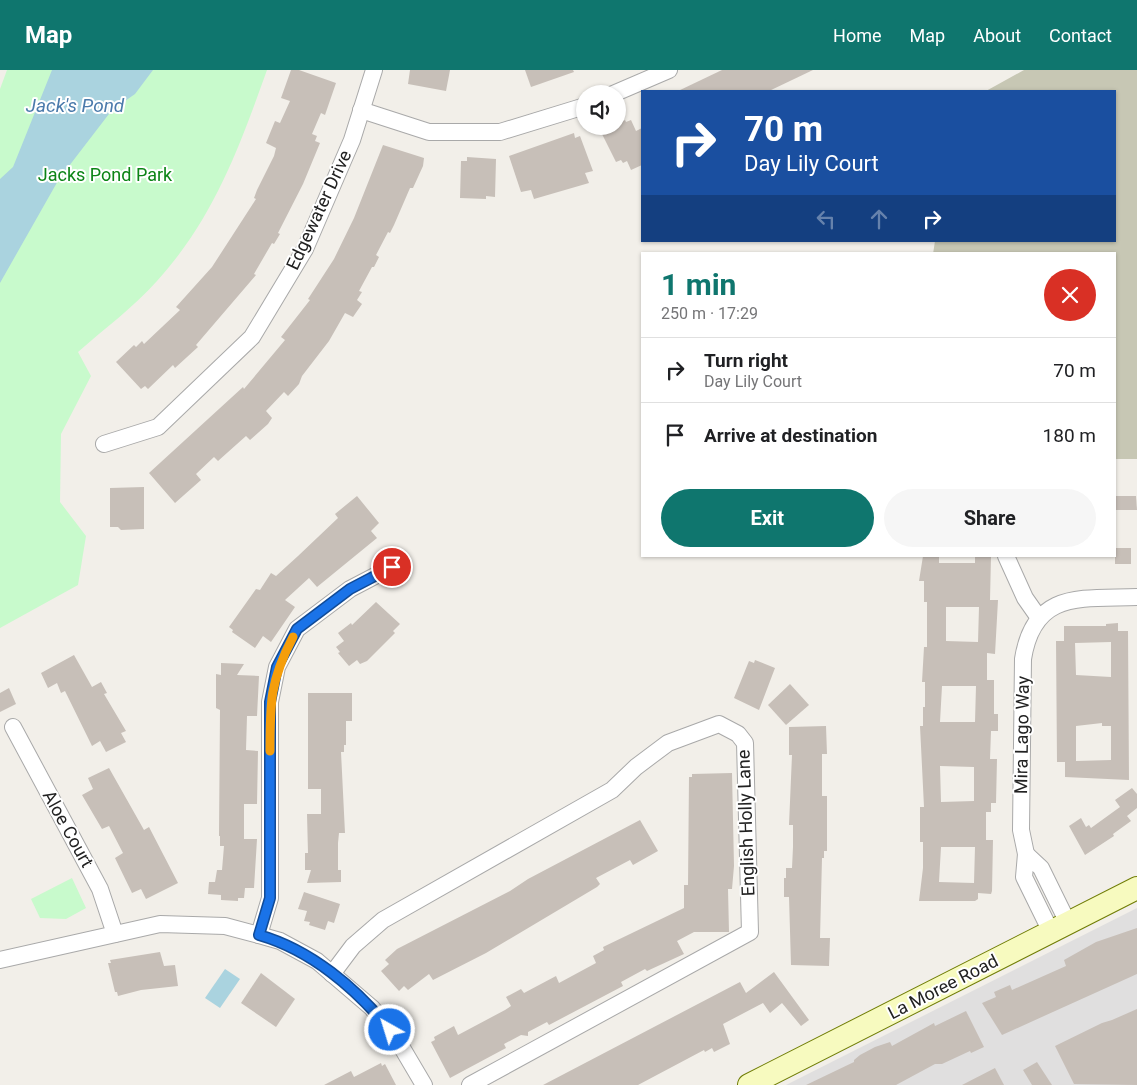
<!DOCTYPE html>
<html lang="en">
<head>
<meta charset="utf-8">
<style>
	:root { --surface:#fff; --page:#f6f6f6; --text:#202124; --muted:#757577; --line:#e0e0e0; --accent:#0f766e }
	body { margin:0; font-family:Roboto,sans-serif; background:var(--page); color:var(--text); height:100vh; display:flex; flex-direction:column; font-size:19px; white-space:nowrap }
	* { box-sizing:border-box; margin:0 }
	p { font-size:16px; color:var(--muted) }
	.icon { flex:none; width:28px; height:28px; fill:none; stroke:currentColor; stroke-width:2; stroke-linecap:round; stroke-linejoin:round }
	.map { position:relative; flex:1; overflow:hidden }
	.sheet { position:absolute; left:641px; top:182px; width:475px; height:305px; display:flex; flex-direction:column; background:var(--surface); border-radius:0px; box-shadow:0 1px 4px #0004 }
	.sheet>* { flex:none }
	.hud { position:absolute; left:641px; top:20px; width:475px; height:152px; border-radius:0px; box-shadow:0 1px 4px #0004; background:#1a4fa0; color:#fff; overflow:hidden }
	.buttons { position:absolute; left:576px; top:15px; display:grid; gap:10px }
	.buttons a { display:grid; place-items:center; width:50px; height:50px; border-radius:50%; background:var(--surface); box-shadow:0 1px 4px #0004; font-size:25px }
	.pin { position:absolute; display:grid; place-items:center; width:42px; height:42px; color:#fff; margin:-21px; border:2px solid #fff; border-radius:50%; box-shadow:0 1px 5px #0007 }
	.me { position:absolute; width:55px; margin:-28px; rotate:321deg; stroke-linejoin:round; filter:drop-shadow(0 0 4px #0008) }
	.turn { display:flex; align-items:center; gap:18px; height:105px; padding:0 20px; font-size:22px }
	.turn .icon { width:65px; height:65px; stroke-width:2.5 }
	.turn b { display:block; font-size:35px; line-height:42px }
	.lanes { display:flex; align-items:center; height:48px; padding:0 20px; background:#0003; justify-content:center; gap:25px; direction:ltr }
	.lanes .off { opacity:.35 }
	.round { display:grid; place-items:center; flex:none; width:52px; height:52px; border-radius:26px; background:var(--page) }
	.summary { display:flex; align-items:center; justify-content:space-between; height:85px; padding:0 20px }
	h1 { font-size:30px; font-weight:700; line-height:38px; color:var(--accent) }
	.primary-button { display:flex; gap:10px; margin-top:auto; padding:10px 20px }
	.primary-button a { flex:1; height:58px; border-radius:30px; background:var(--accent); color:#fff; font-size:20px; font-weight:700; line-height:58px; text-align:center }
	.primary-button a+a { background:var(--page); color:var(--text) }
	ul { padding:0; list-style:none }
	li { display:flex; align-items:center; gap:15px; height:65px; padding:0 20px; border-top:1px solid var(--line) }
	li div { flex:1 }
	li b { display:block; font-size:19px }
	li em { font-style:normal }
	header { display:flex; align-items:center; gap:30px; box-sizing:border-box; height:70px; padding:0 25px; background:var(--accent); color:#fff }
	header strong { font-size:24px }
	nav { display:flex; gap:28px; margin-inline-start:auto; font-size:18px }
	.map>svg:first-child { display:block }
	.residential { fill:#e0dfdf }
	.construction { fill:#c7c7b4 }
	.park { fill:#c8facc }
	.water { fill:#aad3df }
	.building { fill:#c7bfb8; fill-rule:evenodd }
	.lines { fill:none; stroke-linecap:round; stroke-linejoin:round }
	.street-casing { stroke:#a9a9a9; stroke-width:18 }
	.secondary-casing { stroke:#707d05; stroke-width:24 }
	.street { stroke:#fff; stroke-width:16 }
	.secondary { stroke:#f7fabf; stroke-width:22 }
	.route-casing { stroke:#114b97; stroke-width:12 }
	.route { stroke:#1a73e8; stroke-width:9 }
	.slow { stroke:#f59e0b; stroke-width:9 }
	.labels { text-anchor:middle; stroke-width:4; stroke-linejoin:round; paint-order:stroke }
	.park-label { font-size:18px; fill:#0c8416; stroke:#fff }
	.street-label { font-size:18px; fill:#222; stroke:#fff }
	.water-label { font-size:19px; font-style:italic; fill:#4a7aab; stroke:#fff }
</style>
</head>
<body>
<header>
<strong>Map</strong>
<nav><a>Home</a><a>Map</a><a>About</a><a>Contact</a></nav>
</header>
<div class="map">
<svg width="1137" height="1015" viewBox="0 0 1137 1015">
	<rect width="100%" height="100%" fill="#f2efe9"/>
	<polygon class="residential" points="1137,838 1137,1015 786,1015"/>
	<polygon class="construction" points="1024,0 1137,0 1137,389 1115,389 1115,184 933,184 935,171 1115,171 1115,21 986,21"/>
	<g class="park">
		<path d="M7 0H267C239 78 214 148 157 211 134 237 104 259 78 282L91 306 61 364 60 432 86 466 78 515 0 558V19Z"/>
		<polygon points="72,808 86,838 66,849 40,848 31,829"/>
	</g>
	<g class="water">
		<polygon points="52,0 153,0 135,24 112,40 59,109 0,213 0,109 13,97"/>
		<polygon points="225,899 240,909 220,938 205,928"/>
	</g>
	<g class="building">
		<polygon points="291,0 299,0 336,13 325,45 321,43 312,64 317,66 315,71 320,73 303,114 278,163 280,164 274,174 272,173 254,204 256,205 196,275 198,277 175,298 173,295 148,319 145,316 141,319 116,292 134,275 136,277 142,271 144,274 180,240 176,237 212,197 256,129 254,128 257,120 274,86 276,78 266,73 275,51 280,53 290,31 281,28"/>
		<polygon points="410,0 450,0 446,21 408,14"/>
		<polygon points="525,0 573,0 574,2 531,17"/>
		<polygon points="722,0 813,0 769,21 678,21"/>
		<polygon points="625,50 626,52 631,50 636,61 642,58 642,95 631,100 627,91 623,93 621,90 616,92 601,62 618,56 618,53"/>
		<polygon points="574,63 575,68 580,66 593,101 585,103 589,113 534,129 531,120 521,122 509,86"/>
		<polygon points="383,75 424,88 423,96 413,118 410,118 394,155 390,163 388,162 376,185 379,187 374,197 372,197 359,221 362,222 357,230 362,234 353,247 345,243 329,271 302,306 299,314 288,326 284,322 266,341 272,348 268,354 250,370 246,366 218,391 214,387 196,404 201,410 175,433 149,403 243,317 244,319 285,270 281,267 310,230 308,229 334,189 354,148"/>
		<polygon points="467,87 496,89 495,127 486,126 486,129 460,128 461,91 467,91"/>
		<polygon points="144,417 144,459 121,460 118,457 110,457 110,418"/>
		<polygon points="357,426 379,453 371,461 377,468 317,517 309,508 285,530 295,537 271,572 263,566 255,578 232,562 233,560 229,557 256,519 260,520 271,503 276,506 298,486 338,448 335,444"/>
		<polygon points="1115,426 1136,426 1137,440 1115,440"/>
		<rect x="1115" y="478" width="16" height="16"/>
		<path d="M923 486H939V493H975V486H991L990 530H998L995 584 987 583V610H994V644H998V661H991L990 689H997L996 733H991V742H986V770H993L992 821 991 824 978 823V829L975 831H919L923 798V772H920V737H924L920 656H923V637H925V612H922L924 577H927V532H924V511H919ZM946 537H979L978 572 946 571ZM942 616H976L975 652H940ZM940 696 974 697V731L941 732ZM941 777H975L974 813 939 812Z"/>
		<polygon points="376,532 400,554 393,561 395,563 367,591 360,594 357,590 349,596 338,583 340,582 336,577 344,571 338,563 351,553 352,555"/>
		<path d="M1118 553V561H1128L1129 710 1065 707V692H1057L1056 571H1064V556H1106V554ZM1111 572V607L1076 605 1075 573ZM1102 653V656H1111V690L1076 691V656Z"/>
		<polygon points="74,585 92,617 101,612 107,623 104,624 126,661 121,663 126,672 106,682 100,671 92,676 65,621 61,623 57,613 48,618 41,603"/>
		<polygon points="755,590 775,598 759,640 734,628 749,591 754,593"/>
		<polygon points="221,593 244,594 237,605 259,606 257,646 247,646 246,680 258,681 257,734 244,734 244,769 257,769 254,818 245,818 244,828 238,828 238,831 221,830 221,825 208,824 209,812 215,812 217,800 222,800 224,776 220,776 220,766 219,766 220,640 216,638 216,604 221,605"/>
		<polygon points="790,614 809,635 786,655 768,635"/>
		<polygon points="9,618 16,634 0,642 0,623"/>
		<polygon points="308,623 352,623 352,651 346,651 346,675 344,675 344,682 341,682 345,763 339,763 338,773 338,800 341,800 341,812 307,813 311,800 305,800 305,783 308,783 307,744 321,744 321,719 308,719"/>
		<polygon points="826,656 827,684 822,684 822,726 827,726 827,781 824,781 824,788 822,788 820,868 830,868 829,896 791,895 789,827 784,827 784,808 786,808 786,798 792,798 793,777 793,755 789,755 792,685 789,685 789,657"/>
		<polygon points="109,698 144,760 149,757 178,813 146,829 141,819 132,823 115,788 123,783 109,756 102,759 82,725 93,719 88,708"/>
		<polygon points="732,703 734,796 732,819 728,819 729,862 694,862 677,871 684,884 647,901 645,899 621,912 623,916 549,955 547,952 528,962 528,966 521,965 504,974 506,978 450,1008 431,972 435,970 434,967 454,956 458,965 505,940 511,936 506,927 521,919 524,923 556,906 559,913 596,893 593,886 604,880 603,877 684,838 684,815 688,815 689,707 692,707 692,704"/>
		<polygon points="1132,718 1137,724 1137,738 1127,746 1131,751 1113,764 1114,766 1085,785 1069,756 1081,748 1086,757 1089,755 1091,758 1120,737 1115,730"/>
		<polygon points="640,750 658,781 633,795 630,790 596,808 600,814 597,817 486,883 433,910 429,904 408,920 404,916 399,921 381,901 389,894 385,890 397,879 510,821 528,809"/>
		<polygon points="304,822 340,834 334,853 328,851 325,860 309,855 310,852 304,851 307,841 298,839"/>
		<polygon points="1137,858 1137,904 1002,965 982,933 996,927 994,922 1010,915 1012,920 1066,896 1064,890 1096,872"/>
		<polygon points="160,882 164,896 175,895 178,916 141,920 118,926 117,922 115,922 108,893 111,893 110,890"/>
		<polygon points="774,902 809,950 801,956 782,933 770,943 763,933 723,954 730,974 714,982 712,978 705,982 704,980 638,1015 543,1015 740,912 746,923"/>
		<polygon points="261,903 295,929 276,957 241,933"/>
		<polygon points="1137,939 1137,1015 1074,1014 1055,976 1102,953 1112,950"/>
		<polygon points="966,941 984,977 971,983 970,981 942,994 935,994 896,1015 806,1015 854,992 854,990 860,985 875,977 890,972 892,976 934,953 935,956"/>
		<polygon points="1037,992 1052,1015 1032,1015 1023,1000"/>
		<polygon points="381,993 382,996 385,994 396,1015 324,1015 351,1001 354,1007"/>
		<polygon points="995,998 1004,1015 962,1015"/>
	</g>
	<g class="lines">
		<g class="street-casing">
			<g id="street">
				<polyline points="613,24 669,0"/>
				<polyline points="361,40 429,62 500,62 585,36"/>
				<polyline points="104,374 158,357 252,267 305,179 352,70 374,0"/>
				<polyline points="1006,486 1025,528 1039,548"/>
				<polyline points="13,657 100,819 115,864"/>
				<path d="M1026 784 1021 760 1023 589C1034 520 1081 529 1137 527"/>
				<polyline points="1051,862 1024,807 1026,784 1041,798 1068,853"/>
				<polyline points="259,865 270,828 270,632 277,597 297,559 350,519 392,497"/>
				<polyline points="0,890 160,854 225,856 259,865 280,871 317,891 372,938 398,971 424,1015"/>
				<polyline points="332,904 353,876 383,850 612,720 636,697 668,673 719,654 738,664 745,673 750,862 470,1015"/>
			</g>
		</g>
		<g class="secondary-casing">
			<polyline id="secondary" points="749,1015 1137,818"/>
		</g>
		<use href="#street" class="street"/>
		<use href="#secondary" class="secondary"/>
	</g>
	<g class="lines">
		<g class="route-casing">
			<path id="route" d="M390 960C356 918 311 880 259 865L270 828V632L277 597 297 559 350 519 392 497"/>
		</g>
		<use href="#route" class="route"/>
		<path class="slow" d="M270 681C270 632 270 611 293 567"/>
	</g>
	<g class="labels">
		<g class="park-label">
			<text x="105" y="111">Jacks Pond Park</text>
		</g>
		<g class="street-label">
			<text transform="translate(319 140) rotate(-65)" y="6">Edgewater Drive</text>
			<text transform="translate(1022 665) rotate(-89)" y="6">Mira Lago Way</text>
			<text transform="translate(746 753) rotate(-92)" y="6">English Holly Lane</text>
			<text transform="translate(68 759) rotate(61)" y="6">Aloe Court</text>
			<text transform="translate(943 917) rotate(-27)" y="6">La Moree Road</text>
		</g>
		<g class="water-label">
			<text x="75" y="42">Jack's Pond</text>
		</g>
	</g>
</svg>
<div class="buttons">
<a><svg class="icon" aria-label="sound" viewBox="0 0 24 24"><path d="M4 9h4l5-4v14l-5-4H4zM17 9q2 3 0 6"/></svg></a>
</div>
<div class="pin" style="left:392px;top:497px;background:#d93025"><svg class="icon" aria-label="arrive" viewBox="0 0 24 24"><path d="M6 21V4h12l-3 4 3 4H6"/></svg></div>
<svg class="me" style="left:390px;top:960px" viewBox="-20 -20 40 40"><circle r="17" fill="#1a73e8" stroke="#fff" stroke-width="3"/><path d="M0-11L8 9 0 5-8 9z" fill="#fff"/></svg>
<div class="hud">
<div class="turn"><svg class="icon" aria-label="right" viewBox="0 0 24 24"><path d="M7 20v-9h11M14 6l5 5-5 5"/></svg><div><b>70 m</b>Day Lily Court</div></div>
<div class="lanes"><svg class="icon off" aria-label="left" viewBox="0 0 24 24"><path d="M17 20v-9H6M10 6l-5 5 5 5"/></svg><svg class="icon off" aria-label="ahead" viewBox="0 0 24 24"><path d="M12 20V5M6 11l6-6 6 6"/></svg><svg class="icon" aria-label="right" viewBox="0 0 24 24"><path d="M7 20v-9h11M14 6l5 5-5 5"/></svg></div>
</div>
<section class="sheet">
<div class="summary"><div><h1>1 min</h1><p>250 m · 17:29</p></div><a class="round" style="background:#d93025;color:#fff"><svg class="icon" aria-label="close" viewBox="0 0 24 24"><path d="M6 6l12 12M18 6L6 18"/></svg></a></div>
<ul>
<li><svg class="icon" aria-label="right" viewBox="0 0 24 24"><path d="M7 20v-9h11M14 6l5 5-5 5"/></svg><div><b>Turn right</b><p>Day Lily Court</p></div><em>70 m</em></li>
<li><svg class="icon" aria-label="arrive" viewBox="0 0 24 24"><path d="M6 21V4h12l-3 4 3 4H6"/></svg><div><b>Arrive at destination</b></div><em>180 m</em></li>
</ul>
<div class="primary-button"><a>Exit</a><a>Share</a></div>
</section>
</div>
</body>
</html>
